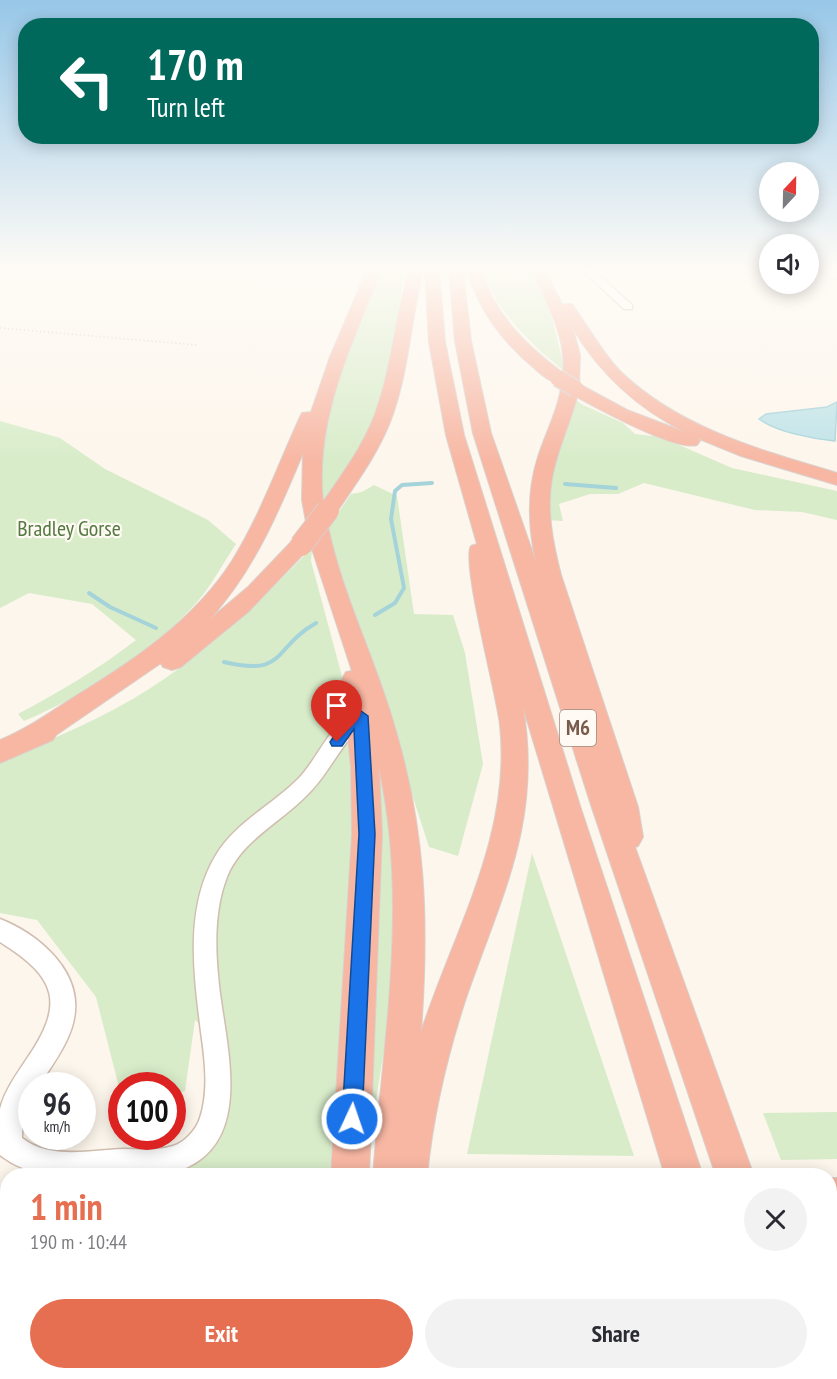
<!DOCTYPE html>
<html lang="en">
<head>
<meta charset="utf-8">
<style>
	:root { --surface:#fff; --page:#f2f2f3; --text:#2b2b33; --muted:#7c7c81; --accent:#e76f51 }
	body { margin:0; font-family:"PT Sans Narrow",sans-serif; background:var(--page); color:var(--text); height:100vh; display:flex; flex-direction:column; font-size:22px; white-space:nowrap }
	* { box-sizing:border-box; margin:0 }
	p { font-size:20px; color:var(--muted) }
	.icon { flex:none; width:33px; height:33px; fill:none; stroke:currentColor; stroke-width:2; stroke-linecap:round; stroke-linejoin:round }
	.map { position:relative; flex:1; overflow:hidden }
	.side { position:absolute; left:0px; top:1168px; width:837px; height:212px; display:flex; flex-direction:column; background:var(--surface); border-radius:24px 24px 0 0; box-shadow:0 3px 15px #0003 }
	.side>* { flex:none }
	.top-card { position:absolute; left:18px; top:18px; width:801px; height:126px; border-radius:24px; box-shadow:0 3px 15px #0003; background:#00695c; color:#fff; overflow:hidden }
	.needle { width:39px; rotate:22deg }
	.buttons { position:absolute; left:759px; top:162px; display:grid; gap:12px }
	.buttons a { display:grid; place-items:center; width:60px; height:60px; border-radius:50%; background:var(--surface); box-shadow:0 3px 15px #0003; font-size:30px }
	.speed { position:absolute; left:18px; top:1072px; display:flex; gap:12px; font-size:30px; font-weight:700; text-align:center }
	.speed>* { display:grid; place-content:center; width:78px; height:78px; border-radius:50%; background:var(--surface); box-shadow:0 3px 15px #0003; line-height:1 }
	.speed small { font-size:15px; font-weight:400 }
	.speed .limit { border:9px solid #d22; background:#fff; color:#111 }
	.pin { position:absolute; display:grid; place-items:center; width:51px; height:51px; color:#fff; margin:-62px -26px; border-radius:50% 50% 50% 0; rotate:-45deg; box-shadow:0 0 6px #0007 }
	.pin .icon { rotate:45deg }
	.me { position:absolute; width:66px; margin:-33px; rotate:3deg; stroke-linejoin:round; filter:drop-shadow(0 0 4px #0008) }
	.turn { display:flex; align-items:center; gap:21px; height:126px; padding:0 30px; font-size:27px }
	.turn .icon { width:78px; height:78px; stroke-width:2.5 }
	.turn b { display:block; font-size:42px; line-height:51px }
	.round { display:grid; place-items:center; flex:none; width:63px; height:63px; border-radius:32px; background:var(--page) }
	.overview { display:flex; align-items:center; justify-content:space-between; height:102px; padding:0 30px }
	h1 { font-size:36px; font-weight:600; line-height:45px; color:var(--accent) }
	.action { display:flex; gap:12px; margin-top:auto; padding:12px 30px }
	.action a { flex:1; height:69px; border-radius:36px; background:var(--accent); color:#fff; font-size:24px; font-weight:600; line-height:69px; text-align:center }
	.action a+a { background:var(--page); color:var(--text) }
	.map>svg:first-child { display:block }
	.green { fill:#d8ecc9 }
	.water { fill:#bfe3e8; stroke:#a5d3da; stroke-width:1.5 }
	.lines { fill:none; stroke-linecap:round; stroke-linejoin:round }
	.stream { stroke:#a5d3da; stroke-width:4 }
	.minor-casing { stroke:#d1beb0; stroke-width:3 }
	.highway-casing { stroke:#dad1cd; stroke-width:2 }
	.path { stroke:#d9b8a5; stroke-width:1.5; stroke-dasharray:1 3; stroke-linecap:butt }
	.minor { fill:#fff; fill-rule:evenodd }
	.highway { fill:#f7b7a3; fill-rule:evenodd }
	.highway-bridge-far1-casing { stroke:#dad1cd; stroke-width:19; stroke-linecap:butt }
	.highway-bridge-casing { stroke:#dad1cd; stroke-width:24; stroke-linecap:butt }
	.highway-bridge-far1 { stroke:#f7b7a3; stroke-width:16 }
	.highway-bridge { stroke:#f7b7a3; stroke-width:22 }
	.route { fill:#1a73e8; stroke:#114b97; stroke-width:1.5 }
	.labels { text-anchor:middle; stroke-width:4.5; stroke-linejoin:round; paint-order:stroke }
	.shield { fill:#fffaf3; stroke:#a28b7f; stroke-width:1.5 }
	.shield-label { font-size:21px; font-weight:bold; fill:#7a5c4d }
	.park-label { font-size:22px; fill:#537a41; stroke:#fffaf3 }
</style>
</head>
<body>
<div class="map">
<svg width="837" height="1379" viewBox="0 0 837 1379">
	<rect width="100%" height="100%" fill="#fdf6ec"/>
	<g class="green">
		<path d="M380 270H404C398 320 392 373 374 419 361 451 340 479 320 506L318 488 327 408Z"/>
		<path d="M482 270H534L553 321 565 372C530 344 498 313 482 270Z"/>
		<polygon points="571,395 581,404 623,423 635,434 661,437 732,468 837,491 837,520 802,512 755,510 644,483 618,494 590,494 559,504 563,521 546,520 544,497"/>
		<path d="M0 421 60 438 105 469 208 520 236 544C223 563 212 585 197 602 150 655 89 693 24 721L18 714C59 692 99 669 136 640L92 604 29 593 0 608Z"/>
		<polygon points="374,485 397,496 414,614 453,615 465,653 483,764 458,856 429,847 327,529 351,494 362,492"/>
		<path d="M312 548 311 561 343 680 347 708 343 721 345 735 352 741 351 876 330 1175 103 1176 196 1155 218 1041 195 1020 185 1091 173 1095 172 1086H122L121 1095 96 997 37 920 0 913V762C50 739 103 719 149 689 212 649 260 600 312 548Z"/>
		<polygon points="372,759 384,774 399,884 389,1019 374,1112 369,1173 362,1172"/>
		<polygon points="532,853 634,1156 467,1154"/>
		<polygon points="837,1112 837,1159 781,1160 763,1113"/>
		<polygon points="0,1354 7,1354 8,1372 307,1372 307,1379 0,1379"/>
		<polygon points="710,1372 712,1379 436,1379 434,1373"/>
	</g>
	<path class="water" d="M837 402 835 441C813 439 777 432 759 419L766 414 827 407Z"/>
	<g class="lines">
		<g class="stream">
			<polyline points="565,484 616,488"/>
			<polyline points="89,593 110,607 156,628"/>
			<polyline points="375,615 395,603 404,588 391,519 395,491 402,485 432,483"/>
			<path d="M224 662C287 677 272 648 316 623"/>
		</g>
		<g class="minor-casing">
			<g id="minor">
				<polygon points="582,270 593,270 632,305 632,309 624,309"/>
				<polygon points="821,270 837,272 837,279 822,272"/>
				<path d="M361 709 368 711 370 716C365 725 356 731 349 739 333 760 322 782 302 800 277 824 240 843 227 877 215 907 215 944 218 975 222 1033 257 1134 188 1167 168 1177 143 1176 121 1176 78 1176 36 1183 0 1155 0 1140 0 1123 0 1109 4 1092 16 1075 26 1060 65 1004 58 978 0 942V919C36 933 79 968 75 1011 73 1039 53 1063 39 1086H32C32 1104 21 1119 22 1138 50 1160 90 1150 123 1149 139 1149 157 1151 173 1146 185 1142 196 1130 200 1118 209 1091 205 1060 201 1032 194 975 184 908 216 855 235 823 272 805 298 779 319 758 332 718 361 709Z"/>
				<polygon points="601,1372 678,1372 680,1377 679,1379 603,1379"/>
			</g>
		</g>
		<g class="highway-casing">
			<g id="highway">
				<path d="M367 270H381C352 345 314 419 323 502 343 473 363 446 375 414 392 368 395 318 409 270H423C411 318 409 368 393 414 381 449 359 479 338 510L335 515 326 516C338 585 372 651 392 718 426 827 429 920 421 1032 454 931 512 835 500 725 497 695 461 562 471 546L477 544 446 435 429 342 425 270H439L445 342 464 435 581 809 703 1176H665L523 707C542 821 502 894 466 998 447 1056 433 1115 427 1176H373C383 1040 409 904 379 768L382 834 369 1176H331L352 834 351 767 342 679 346 672 352 671 311 546 248 612 181 667 172 670 163 667 161 663 56 735 53 740 0 763V740C25 730 48 714 71 699 131 662 193 622 232 561 260 516 278 465 300 417L302 413 311 412 330 357ZM303 453 302 500 310 543 301 538 293 540 248 587 210 619C254 570 278 513 303 453Z"/>
				<path d="M449 270H463L471 341 491 433 536 562C528 527 527 491 538 457 546 432 559 408 562 382 551 384 542 375 534 368 502 341 479 311 467 270H481C496 316 525 345 563 373 567 337 546 301 531 270H545L562 304H572C588 326 601 351 620 371 679 428 760 450 837 473V485L741 456 697 438 700 441 697 445C675 451 599 409 577 397 570 424 557 450 552 478 546 510 553 544 561 575L638 807 643 837 638 846 635 847 754 1176H716L591 805 473 433 455 341ZM573 329C601 375 637 408 685 432L627 410 579 384 580 355Z"/>
				<rect x="830" y="1178" width="7" height="38"/>
				<polygon points="8,1200 8,1240 0,1241 0,1201"/>
				<rect x="830" y="1237" width="7" height="40"/>
				<rect x="0" y="1263" width="8" height="40"/>
				<rect x="830" y="1291" width="7" height="42"/>
				<rect x="320" y="1372" width="44" height="7"/>
				<polygon points="381,1372 425,1372 426,1379 382,1379"/>
				<polygon points="724,1372 768,1372 770,1379 726,1379"/>
				<polygon points="783,1372 826,1372 829,1379 785,1379"/>
			</g>
		</g>
		<polyline class="path" points="0,328 197,345"/>
		<use href="#minor" class="minor"/>
		<use href="#highway" class="highway"/>
		<g class="highway-bridge-far1-casing">
			<polyline id="highway-bridge-far1" points="558,378 576,389"/>
		</g>
		<g class="highway-bridge-casing">
			<polyline id="highway-bridge" points="301,545 328,510"/>
		</g>
		<use href="#highway-bridge-far1" class="highway-bridge-far1"/>
		<use href="#highway-bridge" class="highway-bridge"/>
	</g>
	<linearGradient id="sky" x2="0" y2="1"><stop stop-color="#97c7e8"/><stop offset="0.58" stop-color="#fefbf6"/><stop offset="1" stop-color="#fefbf6" stop-opacity="0"/></linearGradient>
	<rect width="837" height="463" fill="url(#sky)"/>
	<polygon class="route" points="361,711 368,716 375,834 362,1119 359,1126 352,1129 345,1126 342,1119 359,834 354,729 342,746 332,746 330,742 344,721"/>
	<g class="labels">
		<rect class="shield" x="560" y="710" width="36" height="36" rx="4.5"/>
		<g class="shield-label">
			<text x="578" y="735">M6</text>
		</g>
		<g class="park-label">
			<text x="69" y="536">Bradley Gorse</text>
		</g>
	</g>
</svg>
<div class="buttons">
<a><svg class="needle" viewBox="-14 -14 28 28"><path d="M0-13l5 13h-10z" fill="#e53935"/><path d="M0 13l5-13h-10z" fill="#7c7c81"/></svg></a>
<a><svg class="icon" aria-label="sound" viewBox="0 0 24 24"><path d="M4 9h4l5-4v14l-5-4H4zM17 9q2 3 0 6"/></svg></a>
</div>
<div class="speed"><div>96<small>km/h</small></div><div class="limit">100</div></div>
<div class="pin" style="left:337px;top:742px;background:#d93025"><svg class="icon" aria-label="arrive" viewBox="0 0 24 24"><path d="M6 21V4h12l-3 4 3 4H6"/></svg></div>
<svg class="me" style="left:352px;top:1119px" viewBox="-20 -20 40 40"><circle r="17" fill="#1a73e8" stroke="#fff" stroke-width="3"/><path d="M0-11L8 9 0 5-8 9z" fill="#fff"/></svg>
<div class="top-card">
<div class="turn"><svg class="icon" aria-label="left" viewBox="0 0 24 24"><path d="M17 20v-9H6M10 6l-5 5 5 5"/></svg><div><b>170 m</b>Turn left</div></div>
</div>
<section class="side">
<div class="overview"><div><h1>1 min</h1><p>190 m · 10:44</p></div><a class="round"><svg class="icon" aria-label="close" viewBox="0 0 24 24"><path d="M6 6l12 12M18 6L6 18"/></svg></a></div>
<div class="action"><a>Exit</a><a>Share</a></div>
</section>
</div>
</body>
</html>
